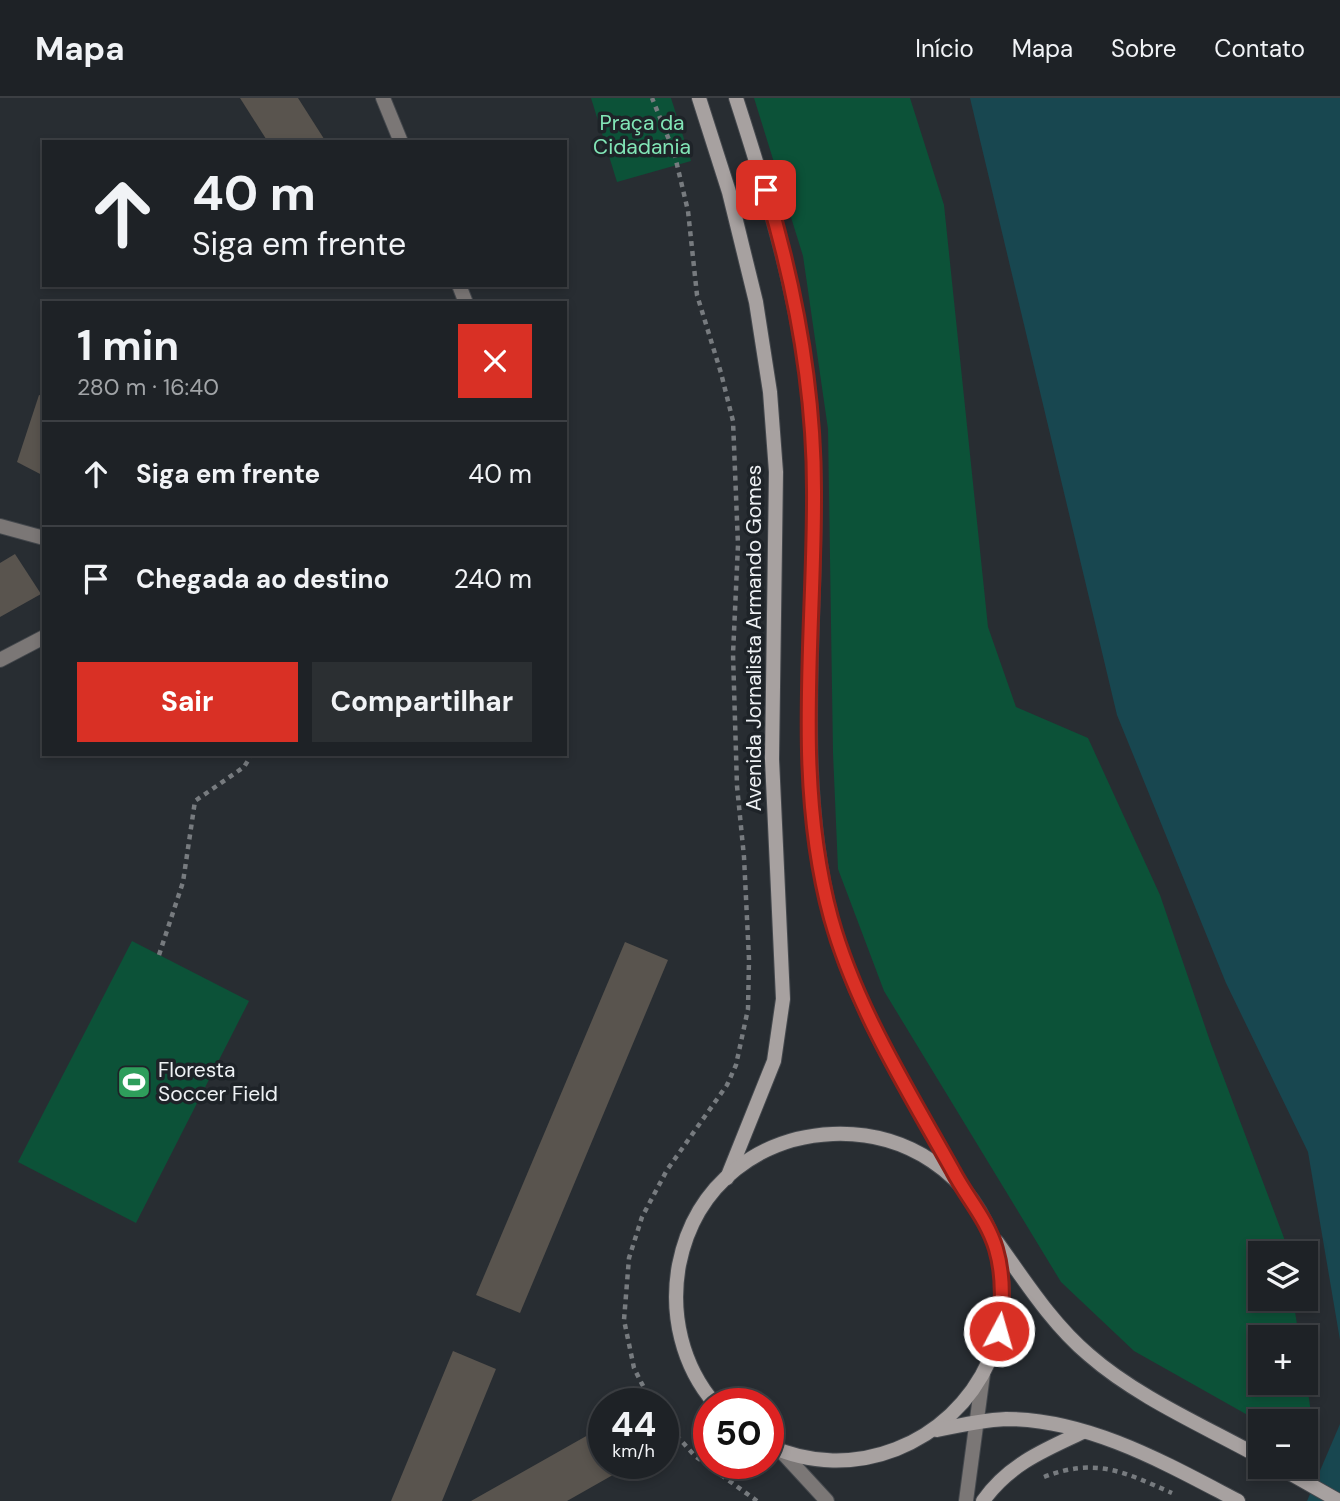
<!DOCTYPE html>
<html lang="pt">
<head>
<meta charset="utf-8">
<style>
	:root { --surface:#1e2226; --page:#2b2f32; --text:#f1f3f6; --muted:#a1a4a7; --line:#3c3f43; --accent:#d93025 }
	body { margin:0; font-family:"DM Sans",sans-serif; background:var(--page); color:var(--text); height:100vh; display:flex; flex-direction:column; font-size:26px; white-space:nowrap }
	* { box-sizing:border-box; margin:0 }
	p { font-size:23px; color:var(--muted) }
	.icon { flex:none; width:38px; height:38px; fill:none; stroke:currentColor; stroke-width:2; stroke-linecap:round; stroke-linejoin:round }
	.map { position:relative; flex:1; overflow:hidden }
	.drawer { position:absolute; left:42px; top:203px; width:525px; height:455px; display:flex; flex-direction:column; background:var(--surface); border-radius:0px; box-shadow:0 4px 10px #0003,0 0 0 2px var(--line) }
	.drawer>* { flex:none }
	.hud { position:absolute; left:42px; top:42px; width:525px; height:147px; border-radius:0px; box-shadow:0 4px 10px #0003,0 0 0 2px var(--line); background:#1e2226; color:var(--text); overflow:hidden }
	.fabs { position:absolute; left:1248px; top:1143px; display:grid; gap:14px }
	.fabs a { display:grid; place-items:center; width:70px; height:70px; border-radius:0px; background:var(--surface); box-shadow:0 4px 10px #0003,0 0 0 2px var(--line); font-size:35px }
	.speed { position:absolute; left:588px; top:1290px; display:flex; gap:14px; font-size:35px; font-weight:700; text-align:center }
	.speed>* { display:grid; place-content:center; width:91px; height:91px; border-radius:50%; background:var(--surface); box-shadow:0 4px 10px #0003,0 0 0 2px var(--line); line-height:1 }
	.speed small { font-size:18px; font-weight:400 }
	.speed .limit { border:10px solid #d22; background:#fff; color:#111 }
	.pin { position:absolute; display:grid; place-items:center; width:60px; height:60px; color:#fff; margin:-30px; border-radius:14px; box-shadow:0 4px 10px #0006 }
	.me { position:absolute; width:77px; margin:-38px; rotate:6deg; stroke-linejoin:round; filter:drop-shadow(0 0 5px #0008) }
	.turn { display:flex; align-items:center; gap:24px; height:147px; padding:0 35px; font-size:32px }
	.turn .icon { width:91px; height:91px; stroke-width:2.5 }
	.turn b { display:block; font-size:49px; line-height:60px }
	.round { display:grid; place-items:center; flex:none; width:74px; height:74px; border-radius:0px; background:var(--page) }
	.summary { display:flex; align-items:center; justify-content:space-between; height:119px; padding:0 35px }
	h1 { font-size:42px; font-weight:700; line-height:52px }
	.primary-button { display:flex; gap:14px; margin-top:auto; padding:14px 35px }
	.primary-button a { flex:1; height:80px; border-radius:0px; background:var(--accent); color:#fff; font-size:28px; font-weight:700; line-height:80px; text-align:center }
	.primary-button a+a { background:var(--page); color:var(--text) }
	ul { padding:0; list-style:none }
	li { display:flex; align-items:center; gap:21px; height:105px; padding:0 35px; border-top:2px solid var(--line) }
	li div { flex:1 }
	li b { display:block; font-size:26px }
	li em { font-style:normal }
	header { display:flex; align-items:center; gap:42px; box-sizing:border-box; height:98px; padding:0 35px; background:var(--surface); border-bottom:2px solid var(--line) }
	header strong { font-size:33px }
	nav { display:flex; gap:38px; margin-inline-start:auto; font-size:24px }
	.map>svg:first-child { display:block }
	.green { fill:#0c5238 }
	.water { fill:#184750 }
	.building { fill:#59544e }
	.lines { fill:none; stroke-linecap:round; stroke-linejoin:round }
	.minor-casing { stroke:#44484d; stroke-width:16 }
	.secondary-casing { stroke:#44484d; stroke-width:16 }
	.path { stroke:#777b7f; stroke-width:4.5; stroke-dasharray:5 5; stroke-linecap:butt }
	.minor { stroke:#7b7776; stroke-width:14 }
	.secondary { stroke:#a7a1a0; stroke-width:14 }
	.route-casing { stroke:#8d1f18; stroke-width:18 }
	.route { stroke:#d93025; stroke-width:12 }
	.labels { text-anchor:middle; stroke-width:7; stroke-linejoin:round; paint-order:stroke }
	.park-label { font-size:21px; fill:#82e6b7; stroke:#1e2328 }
	.street-label { font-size:21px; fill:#eef1f4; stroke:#1e2328 }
	.poi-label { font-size:21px; fill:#eef1f4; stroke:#1e2328; text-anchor:start }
</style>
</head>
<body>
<header>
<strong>Mapa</strong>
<nav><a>Início</a><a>Mapa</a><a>Sobre</a><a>Contato</a></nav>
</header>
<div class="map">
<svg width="1340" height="1403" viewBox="0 0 1340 1403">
	<rect width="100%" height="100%" fill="#282d32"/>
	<g class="green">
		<polygon points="591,0 671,0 691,63 617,84"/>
		<polygon points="754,0 910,0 944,107 988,529 1016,609 1088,640 1160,797 1211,946 1284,1140 1286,1155 1260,1155 1260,1200 1293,1201 1299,1239 1260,1239 1260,1284 1306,1284 1306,1280 1317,1357 1306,1350 1306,1323 1260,1324 1134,1253 1061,1184 884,893 838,771 833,655 828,331 803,158"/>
		<polygon points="132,843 249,903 136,1125 18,1064"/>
	</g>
	<g class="water">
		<polygon points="970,0 1340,0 1340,1242 1308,1054 1226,885 1117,617"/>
		<polygon points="1340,1326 1340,1403 1307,1403"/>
	</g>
	<g class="building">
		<polygon points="240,0 298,0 326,44 268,44"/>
		<polygon points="39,297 44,298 44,378 17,364"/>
		<polygon points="15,456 41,496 0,519 0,465"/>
		<polygon points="625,844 668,862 520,1215 476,1197"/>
		<polygon points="453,1253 496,1271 442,1403 391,1403"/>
		<polygon points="604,1328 604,1365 634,1365 567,1403 471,1403"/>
	</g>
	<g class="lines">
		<g class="minor-casing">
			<g id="minor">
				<polyline points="383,0 401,44"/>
				<polyline points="459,187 466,205"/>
				<polyline points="0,428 44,440"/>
				<polyline points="0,562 44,539"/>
				<polyline points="781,1353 827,1403"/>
				<polyline points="966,1403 983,1276"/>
			</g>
		</g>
		<g class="secondary-casing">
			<g id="secondary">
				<polyline points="699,0 729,94 756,204 770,294 776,374 772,661 783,901 774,963 727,1080"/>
				<path d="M736 0C775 120 810 238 814 366 819 517 793 669 831 819 855 913 915 1004 962 1089"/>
				<path d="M997 1144C1025 1183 1052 1226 1089 1257 1137 1299 1204 1328 1260 1359"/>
				<path d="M715 1306C682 1268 670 1216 679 1167 712 999 950 990 997 1154 1007 1189 1004 1230 989 1263 952 1346 852 1387 768 1347"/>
				<path d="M937 1332C960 1327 983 1322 1006 1321 1089 1321 1167 1366 1238 1403"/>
				<polyline points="1277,1368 1339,1403"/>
				<path d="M983 1403C1008 1367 1044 1352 1083 1334"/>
			</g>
		</g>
		<g class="path">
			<polyline points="159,857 183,784 195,703 244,669 252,656"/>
			<polyline points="652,1306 634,1270 624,1222 629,1160 642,1119 667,1072 727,987 736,967 748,911 749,861 744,759 737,688 733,556 738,447 733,323 721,275 697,197 688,113 674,54 652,0"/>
			<polyline points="663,1322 695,1358 757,1403"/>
			<path d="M1044 1379C1096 1359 1124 1374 1172 1395"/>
		</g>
		<use href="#minor" class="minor"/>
		<use href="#secondary" class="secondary"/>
	</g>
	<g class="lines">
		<g class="route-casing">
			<path id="route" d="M766 92C795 188 814 291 814 392 815 534 793 681 831 820 856 910 908 992 953 1073 967 1100 987 1121 996 1151 1004 1178 1003 1205 999 1233"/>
		</g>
		<use href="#route" class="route"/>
	</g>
	<defs>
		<g id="stadium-square" transform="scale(1.75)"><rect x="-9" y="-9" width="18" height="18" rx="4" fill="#2e9e5b" stroke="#1e2328"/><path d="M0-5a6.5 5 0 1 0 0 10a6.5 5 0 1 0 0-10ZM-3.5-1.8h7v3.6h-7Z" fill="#fff"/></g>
	</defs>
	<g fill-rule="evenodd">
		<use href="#stadium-square" x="134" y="984"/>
	</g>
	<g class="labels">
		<g class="park-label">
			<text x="642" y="32">Praça da<tspan x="642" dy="24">Cidadania</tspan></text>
		</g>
		<g class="street-label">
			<text transform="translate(754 540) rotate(-90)" y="7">Avenida Jornalista Armando Gomes</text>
		</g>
		<g class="poi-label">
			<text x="158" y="979">Floresta<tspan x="158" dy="24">Soccer Field</tspan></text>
		</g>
	</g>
</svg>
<div class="fabs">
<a><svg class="icon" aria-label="layers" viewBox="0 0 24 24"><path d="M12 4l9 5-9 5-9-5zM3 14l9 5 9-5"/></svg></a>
<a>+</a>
<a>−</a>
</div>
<div class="speed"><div>44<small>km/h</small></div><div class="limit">50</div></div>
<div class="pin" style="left:766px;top:92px;background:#d93025"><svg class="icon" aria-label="arrive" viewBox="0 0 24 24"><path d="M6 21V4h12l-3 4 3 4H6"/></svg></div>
<svg class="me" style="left:999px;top:1233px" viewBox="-20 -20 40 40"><circle r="17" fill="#d93025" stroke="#fff" stroke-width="3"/><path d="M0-11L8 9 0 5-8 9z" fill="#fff"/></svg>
<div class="hud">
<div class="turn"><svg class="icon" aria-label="ahead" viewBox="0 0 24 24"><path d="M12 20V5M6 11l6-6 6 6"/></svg><div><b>40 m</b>Siga em frente</div></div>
</div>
<section class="drawer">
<div class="summary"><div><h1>1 min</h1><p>280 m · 16:40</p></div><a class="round" style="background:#d93025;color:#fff"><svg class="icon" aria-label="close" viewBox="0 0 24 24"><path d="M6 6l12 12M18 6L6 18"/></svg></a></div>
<ul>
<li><svg class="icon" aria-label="ahead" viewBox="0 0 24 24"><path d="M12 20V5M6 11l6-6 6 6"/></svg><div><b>Siga em frente</b></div><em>40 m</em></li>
<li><svg class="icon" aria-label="arrive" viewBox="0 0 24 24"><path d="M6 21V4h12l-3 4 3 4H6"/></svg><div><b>Chegada ao destino</b></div><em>240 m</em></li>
</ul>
<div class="primary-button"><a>Sair</a><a>Compartilhar</a></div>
</section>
</div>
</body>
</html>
